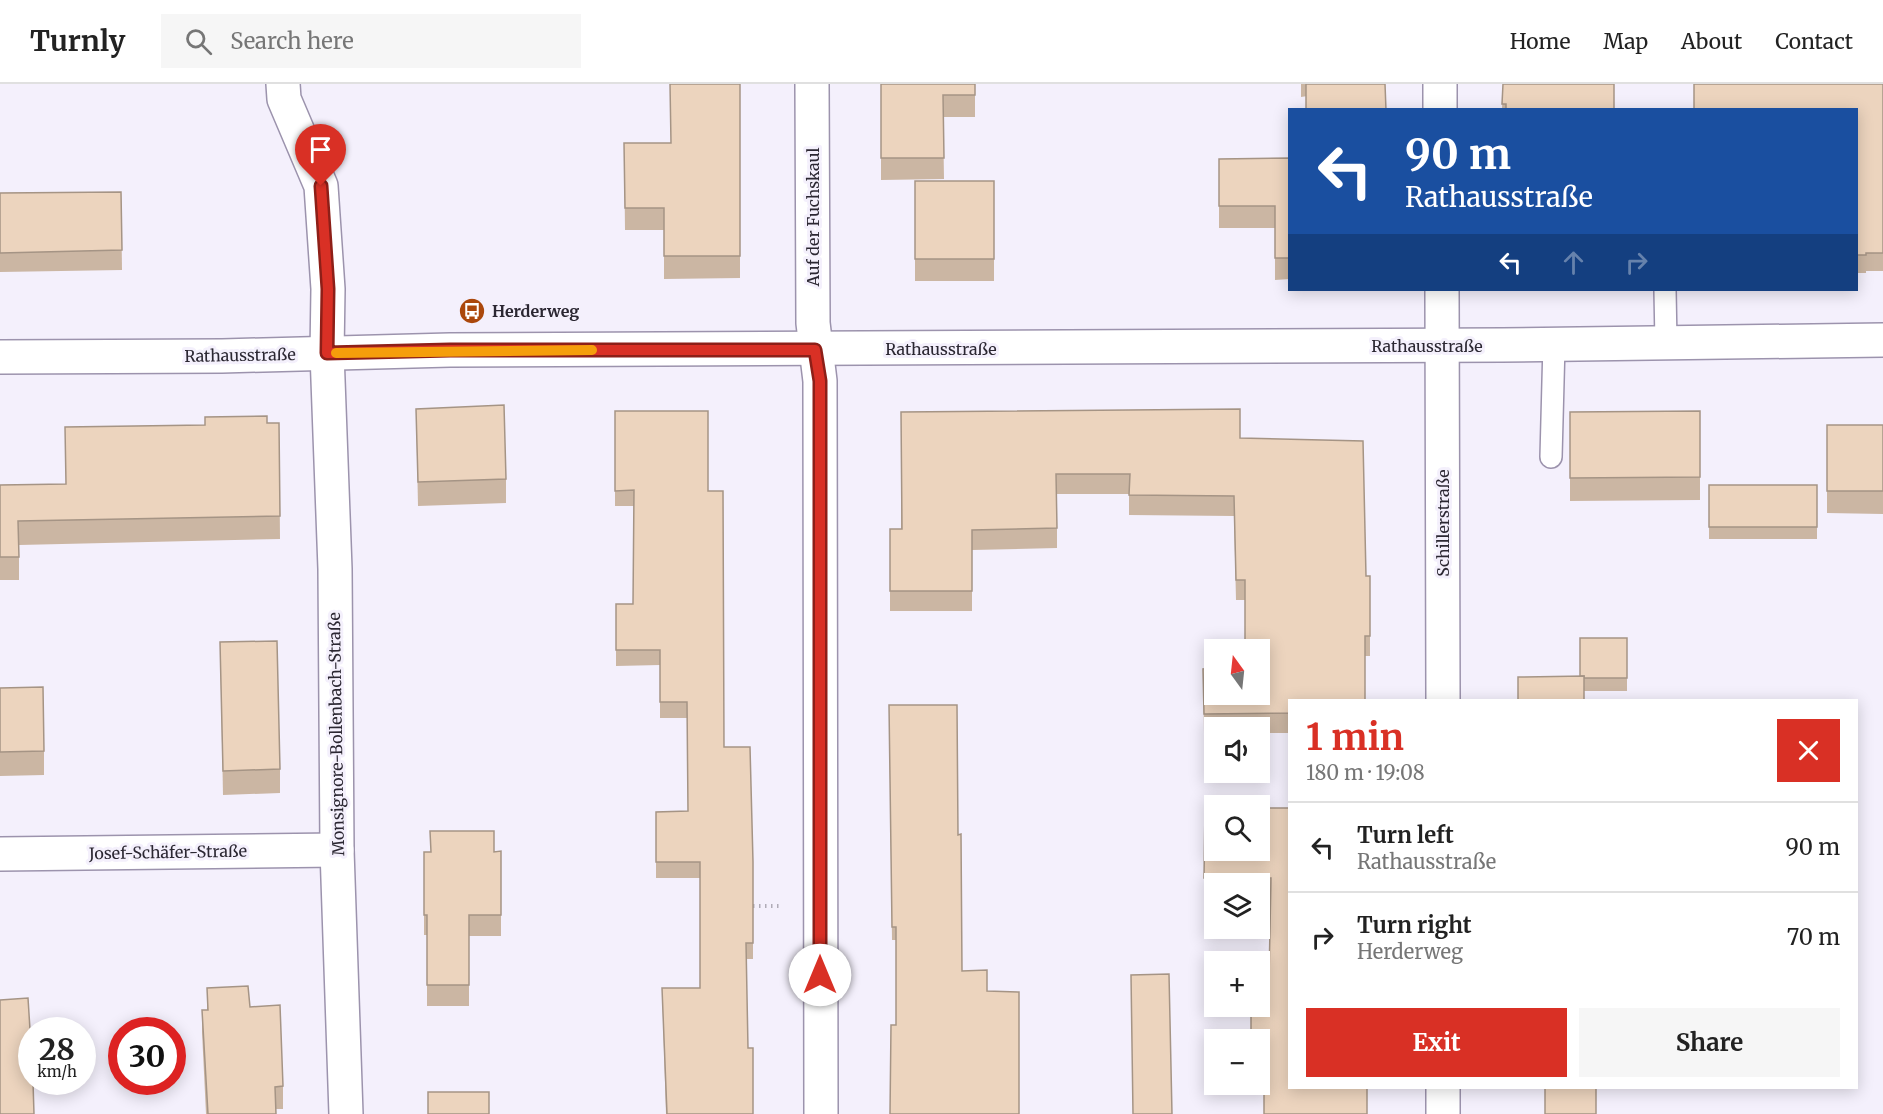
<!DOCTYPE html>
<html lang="en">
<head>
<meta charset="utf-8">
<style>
	:root { --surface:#fff; --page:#f6f6f6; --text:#222; --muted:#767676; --line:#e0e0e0; --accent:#d93025 }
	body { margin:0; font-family:Merriweather,serif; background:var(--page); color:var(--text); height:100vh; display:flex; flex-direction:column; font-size:22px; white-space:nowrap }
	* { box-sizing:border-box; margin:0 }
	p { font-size:20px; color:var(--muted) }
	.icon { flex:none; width:33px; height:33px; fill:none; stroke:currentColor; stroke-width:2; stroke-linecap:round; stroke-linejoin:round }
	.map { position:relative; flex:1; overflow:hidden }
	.drawer { position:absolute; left:1288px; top:615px; width:570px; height:390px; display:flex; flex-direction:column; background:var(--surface); border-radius:0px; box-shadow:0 3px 15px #0003 }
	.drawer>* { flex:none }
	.banner { position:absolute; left:1288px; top:24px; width:570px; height:183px; border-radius:0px; box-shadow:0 3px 15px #0003; background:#1a4fa0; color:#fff; overflow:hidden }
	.needle { width:39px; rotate:345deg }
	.fabs { position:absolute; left:1204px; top:555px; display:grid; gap:12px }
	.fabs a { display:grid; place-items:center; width:66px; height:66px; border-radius:0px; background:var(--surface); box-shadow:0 3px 15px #0003; font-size:30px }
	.speed { position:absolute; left:18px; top:933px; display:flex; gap:12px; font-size:30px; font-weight:700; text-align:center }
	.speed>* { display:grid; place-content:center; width:78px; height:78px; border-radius:50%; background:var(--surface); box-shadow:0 3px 15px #0003; line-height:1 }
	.speed small { font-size:15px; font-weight:400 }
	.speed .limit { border:9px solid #d22; background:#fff; color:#111 }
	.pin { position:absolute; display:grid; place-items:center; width:51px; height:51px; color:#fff; margin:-62px -26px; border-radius:50% 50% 50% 0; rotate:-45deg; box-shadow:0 0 6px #0007 }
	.pin .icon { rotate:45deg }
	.me { position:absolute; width:66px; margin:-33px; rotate:0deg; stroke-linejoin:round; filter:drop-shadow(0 0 4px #0008) }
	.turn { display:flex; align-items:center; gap:21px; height:126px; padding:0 18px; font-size:27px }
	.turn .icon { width:78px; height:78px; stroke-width:2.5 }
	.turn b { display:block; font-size:42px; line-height:51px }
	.lanes { display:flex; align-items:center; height:57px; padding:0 18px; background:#0003; justify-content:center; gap:30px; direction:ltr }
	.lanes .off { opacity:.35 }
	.round { display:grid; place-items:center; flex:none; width:63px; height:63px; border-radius:0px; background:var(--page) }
	.headline { display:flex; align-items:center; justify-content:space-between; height:102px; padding:0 18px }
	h1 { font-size:36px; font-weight:700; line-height:45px; color:var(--accent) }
	.primary-button { display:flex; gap:12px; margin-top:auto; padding:12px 18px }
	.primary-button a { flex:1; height:69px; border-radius:0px; background:var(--accent); color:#fff; font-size:24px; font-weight:700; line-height:69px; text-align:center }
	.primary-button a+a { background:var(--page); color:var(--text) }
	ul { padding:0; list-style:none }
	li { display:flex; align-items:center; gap:18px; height:90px; padding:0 18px; border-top:2px solid var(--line) }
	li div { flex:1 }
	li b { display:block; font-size:22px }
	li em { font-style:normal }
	header { display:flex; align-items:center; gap:36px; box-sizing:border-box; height:84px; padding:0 30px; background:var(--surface); border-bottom:2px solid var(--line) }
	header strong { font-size:28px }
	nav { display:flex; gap:33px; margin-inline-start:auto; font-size:21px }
	.search { width:420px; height:54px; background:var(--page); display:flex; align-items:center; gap:15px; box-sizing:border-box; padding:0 21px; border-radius:0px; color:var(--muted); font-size:22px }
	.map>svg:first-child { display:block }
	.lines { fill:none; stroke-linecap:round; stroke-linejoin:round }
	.service-casing { stroke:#9c93ad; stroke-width:24 }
	.minor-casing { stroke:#9c93ad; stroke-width:36 }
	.tertiary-casing { stroke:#9c93ad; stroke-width:36 }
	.path { stroke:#b0acb7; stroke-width:4; stroke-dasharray:1.5 4.5; stroke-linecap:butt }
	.service { stroke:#fff; stroke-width:21 }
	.minor { stroke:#fff; stroke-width:33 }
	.tertiary { stroke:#fff; stroke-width:33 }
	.wall { fill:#cbb6a3 }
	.building { fill:#ecd4be; stroke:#a59485; stroke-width:1.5 }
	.route-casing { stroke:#8d1f18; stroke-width:15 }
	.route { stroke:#d93025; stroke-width:10 }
	.slow { stroke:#f59e0b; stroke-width:10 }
	.labels { text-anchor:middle; stroke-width:6; stroke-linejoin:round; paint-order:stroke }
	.street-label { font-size:16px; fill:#2b2732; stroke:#f4f0fc }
	.poi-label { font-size:16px; font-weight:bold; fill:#2b2732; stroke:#f4f0fc; text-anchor:start }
</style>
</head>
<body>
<header>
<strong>Turnly</strong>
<div class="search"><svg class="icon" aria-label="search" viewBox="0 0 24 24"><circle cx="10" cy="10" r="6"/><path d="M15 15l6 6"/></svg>Search here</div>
<nav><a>Home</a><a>Map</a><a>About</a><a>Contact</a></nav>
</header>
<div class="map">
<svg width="1883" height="1030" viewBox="0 0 1883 1030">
	<rect width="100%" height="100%" fill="#f4f0fc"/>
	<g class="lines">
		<g class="service-casing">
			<g id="service">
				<polyline points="1665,206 1666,259"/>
				<polyline points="1551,373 1554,260"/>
			</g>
		</g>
		<g class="minor-casing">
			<g id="minor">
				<polyline points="283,0 284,15 321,102 328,205 327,269 335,485 337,766 346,1030"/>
				<polyline points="812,0 813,239 820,297 821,1030"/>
				<polyline points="1440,26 1440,0"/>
				<polyline points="1442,206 1443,616"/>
				<polyline points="0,770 337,766"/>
				<polyline points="1443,1030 1443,1004"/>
			</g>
		</g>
		<g class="tertiary-casing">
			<polyline id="tertiary" points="0,273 222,272 450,266 1502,261 1883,256"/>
		</g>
		<polyline class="path" points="753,822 779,822"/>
		<use href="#service" class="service"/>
		<use href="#minor" class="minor"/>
		<use href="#tertiary" class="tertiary"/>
	</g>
	<g class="wall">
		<polygon points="740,0 740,194 664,195 664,146 625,146 624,59 670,59"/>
		<polygon points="881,0 975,0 975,33 943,33 944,95 881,96"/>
		<polygon points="1301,0 1385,0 1301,13"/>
		<polygon points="1503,0 1614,26 1502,26"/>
		<polygon points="1883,0 1883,187 1866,187 1866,189 1857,189 1857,26"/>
		<polygon points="1290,74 1290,195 1275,196 1275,144 1219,144 1219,75"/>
		<rect x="915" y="97" width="79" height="100"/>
		<polygon points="121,108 122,186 0,188 0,109"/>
		<polygon points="416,325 506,395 506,419 418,422"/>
		<polygon points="615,327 708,407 724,663 753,778 753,875 746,875 748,964 753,1030 666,1030 662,904 700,904 700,794 656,794 656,728 688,727 687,634 660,634 660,581 616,582 616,520 633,520 634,422 615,422"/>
		<polygon points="1700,327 1700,416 1570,417 1570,328"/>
		<polygon points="901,328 1240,354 1366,492 1370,492 1370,572 1365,572 1290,616 1290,649 1260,649 1260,644 1215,644 1215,650 1204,650 1203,585 1260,610 1245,516 1236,516 1234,432 1129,431 1129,410 1057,410 1057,464 972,466 972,527 890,527 890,445 901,445"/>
		<polygon points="267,339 279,339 280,455 19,461 19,496 0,496 0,401 65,400"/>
		<polygon points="1827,341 1883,341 1883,430 1827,429"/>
		<rect x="1709" y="401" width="108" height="54"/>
		<polygon points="1627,554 1627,607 1584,607 1580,592"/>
		<polygon points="220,558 280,685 280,709 223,711"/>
		<polygon points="0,604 44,667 44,691 0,692"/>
		<polygon points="889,621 958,751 962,887 987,907 1019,1030 896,941 896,856 892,856"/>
		<polygon points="1205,724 1290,724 1264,986 1260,986 1260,956 1269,895 1270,814 1260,814 1260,800 1215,800 1215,814 1204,814"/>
		<polygon points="501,767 501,852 469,852 469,922 427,922 427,851 424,851 424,768 494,768"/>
		<polygon points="207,904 250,923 283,1002 283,1025 276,1025 276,1030 206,1030 202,948 202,926 207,926"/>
	</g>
	<g class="building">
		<polygon points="670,0 740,0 740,172 664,172 664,124 625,124 624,59 671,59"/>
		<polygon points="881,0 975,0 975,11 943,11 944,74 881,74"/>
		<polygon points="1306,0 1385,0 1386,26 1306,26"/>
		<polygon points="1503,0 1614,0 1614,26 1506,26 1506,20 1502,20"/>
		<polygon points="1694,0 1883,0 1883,169 1866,169 1866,171 1857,171 1857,26 1694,26"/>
		<polygon points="1290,74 1290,174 1275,174 1275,122 1219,122 1219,75"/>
		<rect x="915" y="97" width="79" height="78"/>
		<polygon points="121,108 122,166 0,169 0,109"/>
		<polygon points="504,321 506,395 418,398 416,325"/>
		<polygon points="1240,325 1240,354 1363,357 1366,492 1370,492 1370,552 1365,552 1365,616 1290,616 1290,629 1204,630 1203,585 1215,584 1215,610 1260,610 1260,566 1245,566 1245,496 1236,496 1234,412 1129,411 1130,390 1056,390 1057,444 972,446 972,507 890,507 890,445 902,445 901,328"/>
		<polygon points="615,327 708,327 708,407 723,407 724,663 750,663 753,778 753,859 746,859 748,964 753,964 753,1030 667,1030 662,904 700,904 700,778 656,778 656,728 688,727 687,618 660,618 660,566 616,566 616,520 633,520 634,406 615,407"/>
		<polygon points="1700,327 1700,393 1570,394 1570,328"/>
		<polygon points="267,332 267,339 279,339 280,432 18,437 19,473 0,473 0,401 66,400 65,343 205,341 205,333"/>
		<rect x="1827" y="341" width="56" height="66"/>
		<rect x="1709" y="401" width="108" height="42"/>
		<polygon points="1580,554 1627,554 1627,594 1584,594 1584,592 1580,592"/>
		<polygon points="277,557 280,685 223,687 220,558"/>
		<polygon points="1584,592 1584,616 1518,616 1518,593"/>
		<polygon points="43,603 44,667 0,668 0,604"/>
		<polygon points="889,621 957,621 958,751 961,750 962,887 987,886 987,907 1019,908 1019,1030 890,1030 891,941 896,941 896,843 892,843"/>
		<polygon points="1205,724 1215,724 1215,766 1260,766 1260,724 1290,724 1290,1004 1367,1004 1367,1030 1264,1030 1264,966 1260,966 1260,956 1251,956 1251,922 1260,922 1260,895 1269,895 1271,794 1204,794"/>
		<polygon points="430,747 494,747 494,768 501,767 501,831 469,831 469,901 427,901 427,831 424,831 424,768 431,768"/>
		<polygon points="1169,890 1172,1030 1133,1030 1131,891"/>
		<polygon points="248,902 250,923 280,921 283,1002 275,1003 276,1030 208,1030 202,926 208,926 207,904"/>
		<polygon points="28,914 32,977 32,998 33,998 34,1030 0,1030 0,916"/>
		<rect x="1545" y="1004" width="51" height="26"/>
		<rect x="428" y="1008" width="61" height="22"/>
	</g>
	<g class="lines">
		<g class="route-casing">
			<polyline id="route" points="321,102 328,205 327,269 450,266 815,266 820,297 820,891"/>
		</g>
		<use href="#route" class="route"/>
		<polyline class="slow" points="336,269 592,266"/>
	</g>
	<defs>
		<g id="bus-disc" transform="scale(1.35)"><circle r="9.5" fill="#ab480c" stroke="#f4f0fc"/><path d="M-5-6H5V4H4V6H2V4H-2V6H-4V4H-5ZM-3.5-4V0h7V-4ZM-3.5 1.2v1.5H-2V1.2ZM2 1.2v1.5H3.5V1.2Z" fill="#fff"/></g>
	</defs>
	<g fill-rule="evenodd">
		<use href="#bus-disc" x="472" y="227"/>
	</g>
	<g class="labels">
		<g class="street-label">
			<text transform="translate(813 133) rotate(-90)" y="6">Auf der Fuchskaul</text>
			<text x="1427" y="268">Rathausstraße</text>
			<text x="941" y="271">Rathausstraße</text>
			<text transform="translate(240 271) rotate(-1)" y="6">Rathausstraße</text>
			<text transform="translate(1443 439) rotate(-90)" y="6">Schillerstraße</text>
			<text transform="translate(336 650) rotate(-91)" y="6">Monsignore-Bollenbach-Straße</text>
			<text transform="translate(168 768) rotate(-1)" y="6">Josef-Schäfer-Straße</text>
		</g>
		<g class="poi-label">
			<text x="492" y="233">Herderweg</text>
		</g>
	</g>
</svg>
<div class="fabs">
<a><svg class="needle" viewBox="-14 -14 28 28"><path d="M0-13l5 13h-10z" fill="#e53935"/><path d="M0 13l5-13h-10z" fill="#767676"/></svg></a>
<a><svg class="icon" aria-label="sound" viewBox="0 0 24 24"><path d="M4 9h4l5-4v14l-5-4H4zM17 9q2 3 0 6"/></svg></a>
<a><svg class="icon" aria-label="search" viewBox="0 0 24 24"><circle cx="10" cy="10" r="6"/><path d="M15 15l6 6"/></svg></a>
<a><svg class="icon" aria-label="layers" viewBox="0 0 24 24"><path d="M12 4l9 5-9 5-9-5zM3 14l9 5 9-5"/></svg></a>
<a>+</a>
<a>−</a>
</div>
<div class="speed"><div>28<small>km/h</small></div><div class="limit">30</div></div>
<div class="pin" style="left:321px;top:102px;background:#d93025"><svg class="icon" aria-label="arrive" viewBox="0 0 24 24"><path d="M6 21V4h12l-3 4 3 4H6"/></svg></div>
<svg class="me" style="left:820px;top:891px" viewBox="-20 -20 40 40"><circle r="19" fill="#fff"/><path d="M0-13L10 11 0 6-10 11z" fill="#d93025"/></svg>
<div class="banner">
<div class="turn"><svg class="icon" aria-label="left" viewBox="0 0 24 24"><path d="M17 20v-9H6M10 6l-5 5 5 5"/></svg><div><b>90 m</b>Rathausstraße</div></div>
<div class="lanes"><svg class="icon" aria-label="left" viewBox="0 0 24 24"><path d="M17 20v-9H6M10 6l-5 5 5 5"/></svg><svg class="icon off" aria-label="ahead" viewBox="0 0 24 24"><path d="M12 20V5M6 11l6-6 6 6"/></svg><svg class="icon off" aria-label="right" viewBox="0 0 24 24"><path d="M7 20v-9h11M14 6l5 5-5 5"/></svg></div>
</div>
<section class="drawer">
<div class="headline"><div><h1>1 min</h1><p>180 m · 19:08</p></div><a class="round" style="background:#d93025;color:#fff"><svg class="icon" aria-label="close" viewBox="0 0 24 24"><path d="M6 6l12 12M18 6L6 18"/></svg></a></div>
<ul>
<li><svg class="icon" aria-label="left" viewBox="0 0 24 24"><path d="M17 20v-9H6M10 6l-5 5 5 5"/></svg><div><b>Turn left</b><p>Rathausstraße</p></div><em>90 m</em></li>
<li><svg class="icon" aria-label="right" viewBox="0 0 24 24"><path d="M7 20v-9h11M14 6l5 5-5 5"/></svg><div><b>Turn right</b><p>Herderweg</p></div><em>70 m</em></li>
</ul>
<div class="primary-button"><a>Exit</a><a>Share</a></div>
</section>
</div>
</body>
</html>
